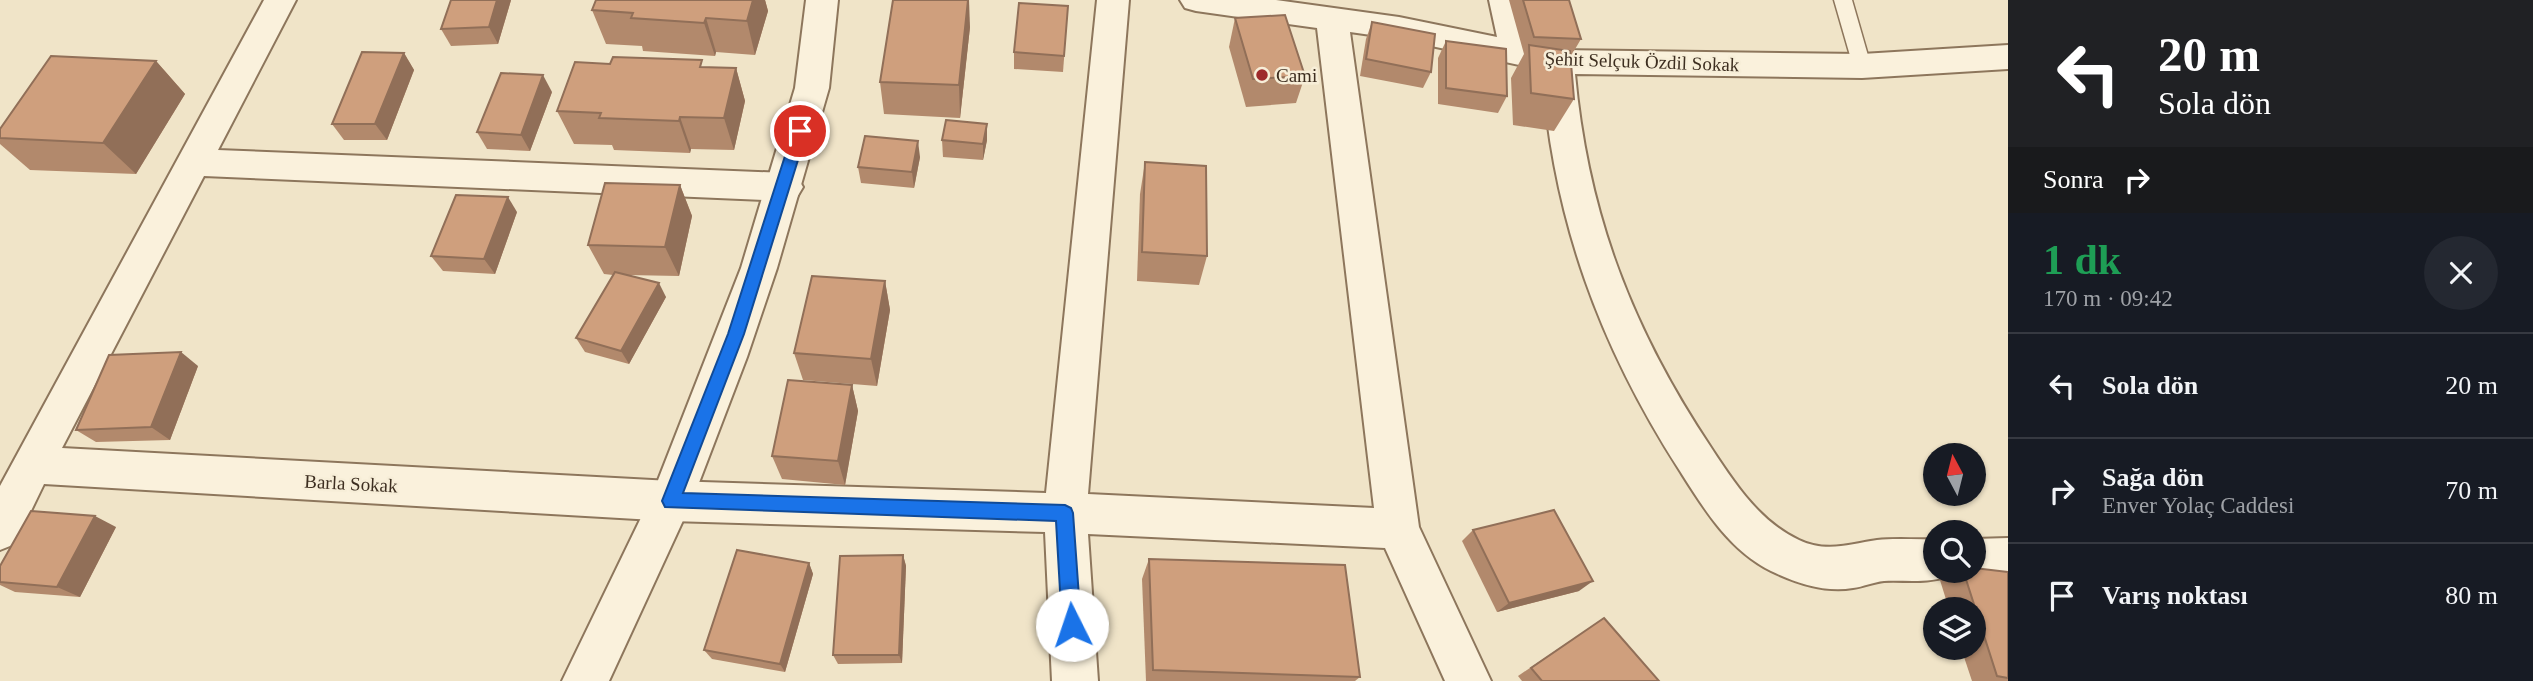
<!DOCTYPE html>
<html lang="tr">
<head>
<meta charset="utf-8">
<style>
	:root { --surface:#171b24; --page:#242831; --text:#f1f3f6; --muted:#9ea1a6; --line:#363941 }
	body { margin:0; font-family:Georgia,serif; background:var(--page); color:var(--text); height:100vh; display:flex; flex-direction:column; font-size:26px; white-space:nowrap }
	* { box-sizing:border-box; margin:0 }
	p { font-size:23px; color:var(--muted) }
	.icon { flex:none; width:38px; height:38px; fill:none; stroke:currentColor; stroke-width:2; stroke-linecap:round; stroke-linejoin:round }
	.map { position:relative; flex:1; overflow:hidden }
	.sheet { display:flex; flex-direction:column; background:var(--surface); width:525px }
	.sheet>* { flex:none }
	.banner { background:#202124; color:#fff; overflow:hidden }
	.needle { width:46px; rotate:353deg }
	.fabs { position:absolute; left:1923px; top:443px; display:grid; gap:14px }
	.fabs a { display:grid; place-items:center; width:63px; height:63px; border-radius:50%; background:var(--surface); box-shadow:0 2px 5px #0004; font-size:35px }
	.pin { position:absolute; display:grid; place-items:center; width:60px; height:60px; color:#fff; margin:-30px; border:4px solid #fff; border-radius:50%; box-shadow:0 2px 7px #0007 }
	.me { position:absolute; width:77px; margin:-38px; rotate:356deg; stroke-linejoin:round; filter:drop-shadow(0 0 5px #0008) }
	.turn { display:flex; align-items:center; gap:24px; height:147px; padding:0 35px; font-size:32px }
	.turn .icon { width:91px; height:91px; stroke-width:2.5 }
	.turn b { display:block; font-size:49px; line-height:60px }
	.then { display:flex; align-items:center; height:66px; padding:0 35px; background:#0003; gap:14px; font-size:26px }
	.round { display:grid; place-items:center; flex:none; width:74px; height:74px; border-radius:37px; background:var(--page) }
	.summary { display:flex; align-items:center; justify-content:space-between; height:119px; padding:0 35px }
	h1 { font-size:42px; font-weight:700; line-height:52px; color:#1e9e55 }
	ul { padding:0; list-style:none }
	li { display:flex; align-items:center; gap:21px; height:105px; padding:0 35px; border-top:2px solid var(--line) }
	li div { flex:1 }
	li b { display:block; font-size:26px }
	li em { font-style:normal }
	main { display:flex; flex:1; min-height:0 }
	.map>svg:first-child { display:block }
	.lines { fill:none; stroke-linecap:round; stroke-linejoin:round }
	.service-casing { stroke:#8d765c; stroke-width:3 }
	.minor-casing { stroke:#8d765c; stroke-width:4 }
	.tertiary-casing { stroke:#8d765c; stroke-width:4 }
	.service { fill:#faf1dc; fill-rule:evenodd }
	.minor { fill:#faf1dc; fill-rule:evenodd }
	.tertiary { fill:#faf1dc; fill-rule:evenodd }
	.wall { fill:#b2896c }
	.shaded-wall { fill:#916f58 }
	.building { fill:#cf9f7d; stroke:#916f58; stroke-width:2 }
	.route { fill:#1a73e8; stroke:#114b97; stroke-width:2 }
	.poi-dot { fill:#9e2a2b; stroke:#f7eed8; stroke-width:2.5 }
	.labels { text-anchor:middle; stroke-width:5; stroke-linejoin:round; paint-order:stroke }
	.street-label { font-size:19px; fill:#3d2e20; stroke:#f7eed8 }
	.poi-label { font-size:19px; fill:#3d2e20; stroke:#f7eed8; text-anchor:start }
</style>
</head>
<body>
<main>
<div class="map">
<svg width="2008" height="681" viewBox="0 0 2008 681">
	<rect width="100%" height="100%" fill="#f0e4c8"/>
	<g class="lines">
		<g class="service-casing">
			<polygon id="service" points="1834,0 1852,0 1871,66 1868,71 1856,71 1853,66"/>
		</g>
		<g class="minor-casing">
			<g id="minor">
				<path d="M264 0H296L218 150 785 173 797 177 803 187 797 197 785 201 204 176 62 448 671 481 1046 493 1097 0H1129L1088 494 1374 508 1317 28 1196 11 1185 8 1180 0H1276L1399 17 1497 37 1489 0H1521L1531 44 1558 50 1862 54 2008 45V69L1862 78 1575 74C1588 216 1633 331 1712 449 1735 484 1760 522 1799 540 1826 553 1850 544 1877 540 1896 538 1916 540 1936 539V570H1953L1951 575C1929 584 1907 580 1884 581 1873 582 1863 587 1853 588 1825 593 1796 583 1771 571 1729 550 1704 509 1680 471 1599 345 1553 219 1542 70L1399 39 1350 32 1419 527 1491 681H1445L1385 548 1088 534 1098 681H1052L1045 532 671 521 44 484 15 544 0 550V486Z"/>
				<polygon points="2008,538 2008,580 1974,581 1959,575 1957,570 1974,570 1974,539"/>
			</g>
		</g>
		<g class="tertiary-casing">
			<polygon id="tertiary" points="806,0 838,0 829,88 777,268 747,357 692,501 609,681 562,681 653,493 741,268 795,88"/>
		</g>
		<use href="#service" class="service"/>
		<use href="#minor" class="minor"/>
		<use href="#tertiary" class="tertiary"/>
	</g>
	<g class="wall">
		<polygon points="511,0 498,44 451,46 441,29"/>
		<polygon points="596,0 765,0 768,11 755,55 716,52 715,56 643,51 642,46 606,44 592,10"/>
		<polygon points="1509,0 1569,0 1581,39 1571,56 1574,99 1554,131 1513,125 1511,78 1524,54"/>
		<polygon points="1068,6 1063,72 1014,69 1014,52"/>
		<polygon points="1235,18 1305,76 1296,103 1246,107 1229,47"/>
		<polygon points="1372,22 1431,72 1423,88 1360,76 1366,39"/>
		<polygon points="970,27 960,118 884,114 880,82"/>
		<polygon points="1446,41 1507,96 1498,113 1438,104 1438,58"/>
		<polygon points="404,53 414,70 387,140 344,140 332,124"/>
		<polygon points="156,61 185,94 136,174 30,170 0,144 0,129"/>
		<polygon points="704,67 736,68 745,101 734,150 691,149 690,153 614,150 612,145 574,144 557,111"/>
		<polygon points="552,92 530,151 487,149 477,132"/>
		<polygon points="942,140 987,140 983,160 943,157"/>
		<polygon points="920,157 914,188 861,183 858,167"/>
		<polygon points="1145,162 1207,256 1199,285 1137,281 1140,194"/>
		<polygon points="680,185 692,216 679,276 627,275 666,297 629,364 585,352 576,338 613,275 604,274 588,245"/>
		<polygon points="517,212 495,274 443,271 431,256"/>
		<polygon points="885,281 890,310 877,386 803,380 794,353"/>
		<polygon points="198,366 170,440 96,442 76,430"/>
		<polygon points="852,385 858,411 845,485 782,479 772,456"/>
		<polygon points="116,527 80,597 15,592 0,585 0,566"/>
		<polygon points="1473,530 1579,591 1497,612 1462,541"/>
		<polygon points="903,555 906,566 902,663 838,664 833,655"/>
		<polygon points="1149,559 1360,677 1355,681 1146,681 1142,579"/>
		<polygon points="809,563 813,574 785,672 712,659 704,650"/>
		<polygon points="1953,570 2008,572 2008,681 1972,681 1961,648 1974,648 1974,609 1949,609 1939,577"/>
		<polygon points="1604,618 1659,681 1522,681 1518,676"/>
	</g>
	<g class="shaded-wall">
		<polygon points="497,0 511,0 498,44 489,27"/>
		<polygon points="753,0 765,0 768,11 755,55 747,21"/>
		<polygon points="968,0 969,0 970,27 960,118 959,85"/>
		<polygon points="706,18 716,52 715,56 704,23"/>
		<polygon points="404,53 414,70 387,140 375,124"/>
		<polygon points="156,61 185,94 136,174 103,143"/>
		<polygon points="736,68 745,101 734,150 724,118"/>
		<polygon points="543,75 552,92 530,151 521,135"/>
		<polygon points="680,117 691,149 690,153 679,121"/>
		<polygon points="987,124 987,140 983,160 983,144"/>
		<polygon points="918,141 920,157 914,188 912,172"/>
		<polygon points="680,185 692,216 679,276 665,247"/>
		<polygon points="508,197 517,212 495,274 484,259"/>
		<polygon points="885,281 890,310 877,386 871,359"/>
		<polygon points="659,283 666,297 629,364 621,351"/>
		<polygon points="181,352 198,366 170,440 151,427"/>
		<polygon points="852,385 858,411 845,485 838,461"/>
		<polygon points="95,516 116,527 80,597 57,587"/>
		<polygon points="903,555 906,566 902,663 899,655"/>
		<polygon points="809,563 813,574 785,672 780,664"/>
		<polygon points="1593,581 1579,591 1497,612 1509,603"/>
	</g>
	<g class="building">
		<polygon points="451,0 497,0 489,27 441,29"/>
		<polygon points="596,0 753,0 747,21 706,18 704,23 631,18 633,13 592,10"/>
		<polygon points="893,0 968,0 959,85 880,82"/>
		<polygon points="1523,0 1569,0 1581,39 1534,37"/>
		<polygon points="1019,3 1068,6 1064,56 1014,52"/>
		<polygon points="1285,15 1305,76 1253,79 1235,18"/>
		<polygon points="1372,22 1435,34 1431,72 1366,59"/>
		<polygon points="1446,41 1506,49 1507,96 1446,88"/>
		<polygon points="1529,45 1570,51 1574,99 1531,93"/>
		<polygon points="362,52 404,53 375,124 332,124"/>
		<polygon points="51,56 156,61 103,143 0,138 0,129"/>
		<polygon points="613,57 702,60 700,67 736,68 724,118 680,117 679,121 599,118 601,113 557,111 575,62 610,64"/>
		<polygon points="501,73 543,75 521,135 477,132"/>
		<polygon points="946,120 987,124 983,144 942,140"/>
		<polygon points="865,136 918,141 912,172 858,167"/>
		<polygon points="1145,162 1206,166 1207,256 1142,252"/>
		<polygon points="605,183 680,185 665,247 588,245"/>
		<polygon points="456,195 508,197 484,259 431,256"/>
		<polygon points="615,272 659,283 621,351 576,338"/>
		<polygon points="812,276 885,281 871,359 794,353"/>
		<polygon points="181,352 151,427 76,430 109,355"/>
		<polygon points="788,380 852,385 838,461 772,456"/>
		<polygon points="1554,510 1593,581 1509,603 1473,530"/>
		<polygon points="31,511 95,516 57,587 0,582 0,566"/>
		<polygon points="737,550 809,563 780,664 704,650"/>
		<polygon points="903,555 899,655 833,655 840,556"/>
		<polygon points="1149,559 1345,565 1360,677 1153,670"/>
		<polygon points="1974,568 2008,572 2008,678 1997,676 1963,570 1974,570"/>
		<polygon points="1604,618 1659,681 1542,681 1531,668"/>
	</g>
	<polygon class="route" points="800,126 807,131 744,334 683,493 1065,505 1071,508 1073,513 1081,625 1078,632 1072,634 1065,632 1062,625 1056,521 665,507 662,501 728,334 793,131"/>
	<circle class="poi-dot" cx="1262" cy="75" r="7"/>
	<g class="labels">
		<g class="street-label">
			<text transform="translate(1642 61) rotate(2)" y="7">Şehit Selçuk Özdil Sokak</text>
			<text transform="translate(351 483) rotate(3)" y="7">Barla Sokak</text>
		</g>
		<g class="poi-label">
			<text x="1276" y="82">Cami</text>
		</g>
	</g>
</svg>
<div class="fabs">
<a><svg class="needle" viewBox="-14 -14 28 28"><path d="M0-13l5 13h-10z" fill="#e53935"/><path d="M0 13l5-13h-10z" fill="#9ea1a6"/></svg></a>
<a><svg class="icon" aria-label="search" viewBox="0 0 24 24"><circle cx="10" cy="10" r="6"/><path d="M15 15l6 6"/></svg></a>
<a><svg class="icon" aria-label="layers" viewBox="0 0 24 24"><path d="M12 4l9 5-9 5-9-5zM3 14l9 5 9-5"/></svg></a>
</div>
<div class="pin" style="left:800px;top:131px;background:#d93025"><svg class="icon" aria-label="arrive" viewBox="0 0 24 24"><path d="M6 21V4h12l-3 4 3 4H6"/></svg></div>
<svg class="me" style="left:1072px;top:625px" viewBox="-20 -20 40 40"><circle r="19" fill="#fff"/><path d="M0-13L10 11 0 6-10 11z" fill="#1a73e8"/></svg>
</div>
<section class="sheet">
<div class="banner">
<div class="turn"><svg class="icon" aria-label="left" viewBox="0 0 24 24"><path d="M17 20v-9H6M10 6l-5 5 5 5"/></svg><div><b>20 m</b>Sola dön</div></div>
<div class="then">Sonra<svg class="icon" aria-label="right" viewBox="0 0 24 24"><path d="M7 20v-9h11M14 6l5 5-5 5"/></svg></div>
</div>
<div class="summary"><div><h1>1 dk</h1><p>170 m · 09:42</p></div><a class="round"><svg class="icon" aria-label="close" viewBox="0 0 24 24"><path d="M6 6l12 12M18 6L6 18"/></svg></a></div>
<ul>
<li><svg class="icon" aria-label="left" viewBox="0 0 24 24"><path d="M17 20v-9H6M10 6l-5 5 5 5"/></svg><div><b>Sola dön</b></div><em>20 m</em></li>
<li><svg class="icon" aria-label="right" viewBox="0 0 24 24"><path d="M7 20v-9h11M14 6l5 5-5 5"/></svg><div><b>Sağa dön</b><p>Enver Yolaç Caddesi</p></div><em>70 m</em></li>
<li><svg class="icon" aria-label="arrive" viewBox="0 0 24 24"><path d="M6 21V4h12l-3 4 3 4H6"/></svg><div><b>Varış noktası</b></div><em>80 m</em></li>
</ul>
</section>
</main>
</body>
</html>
